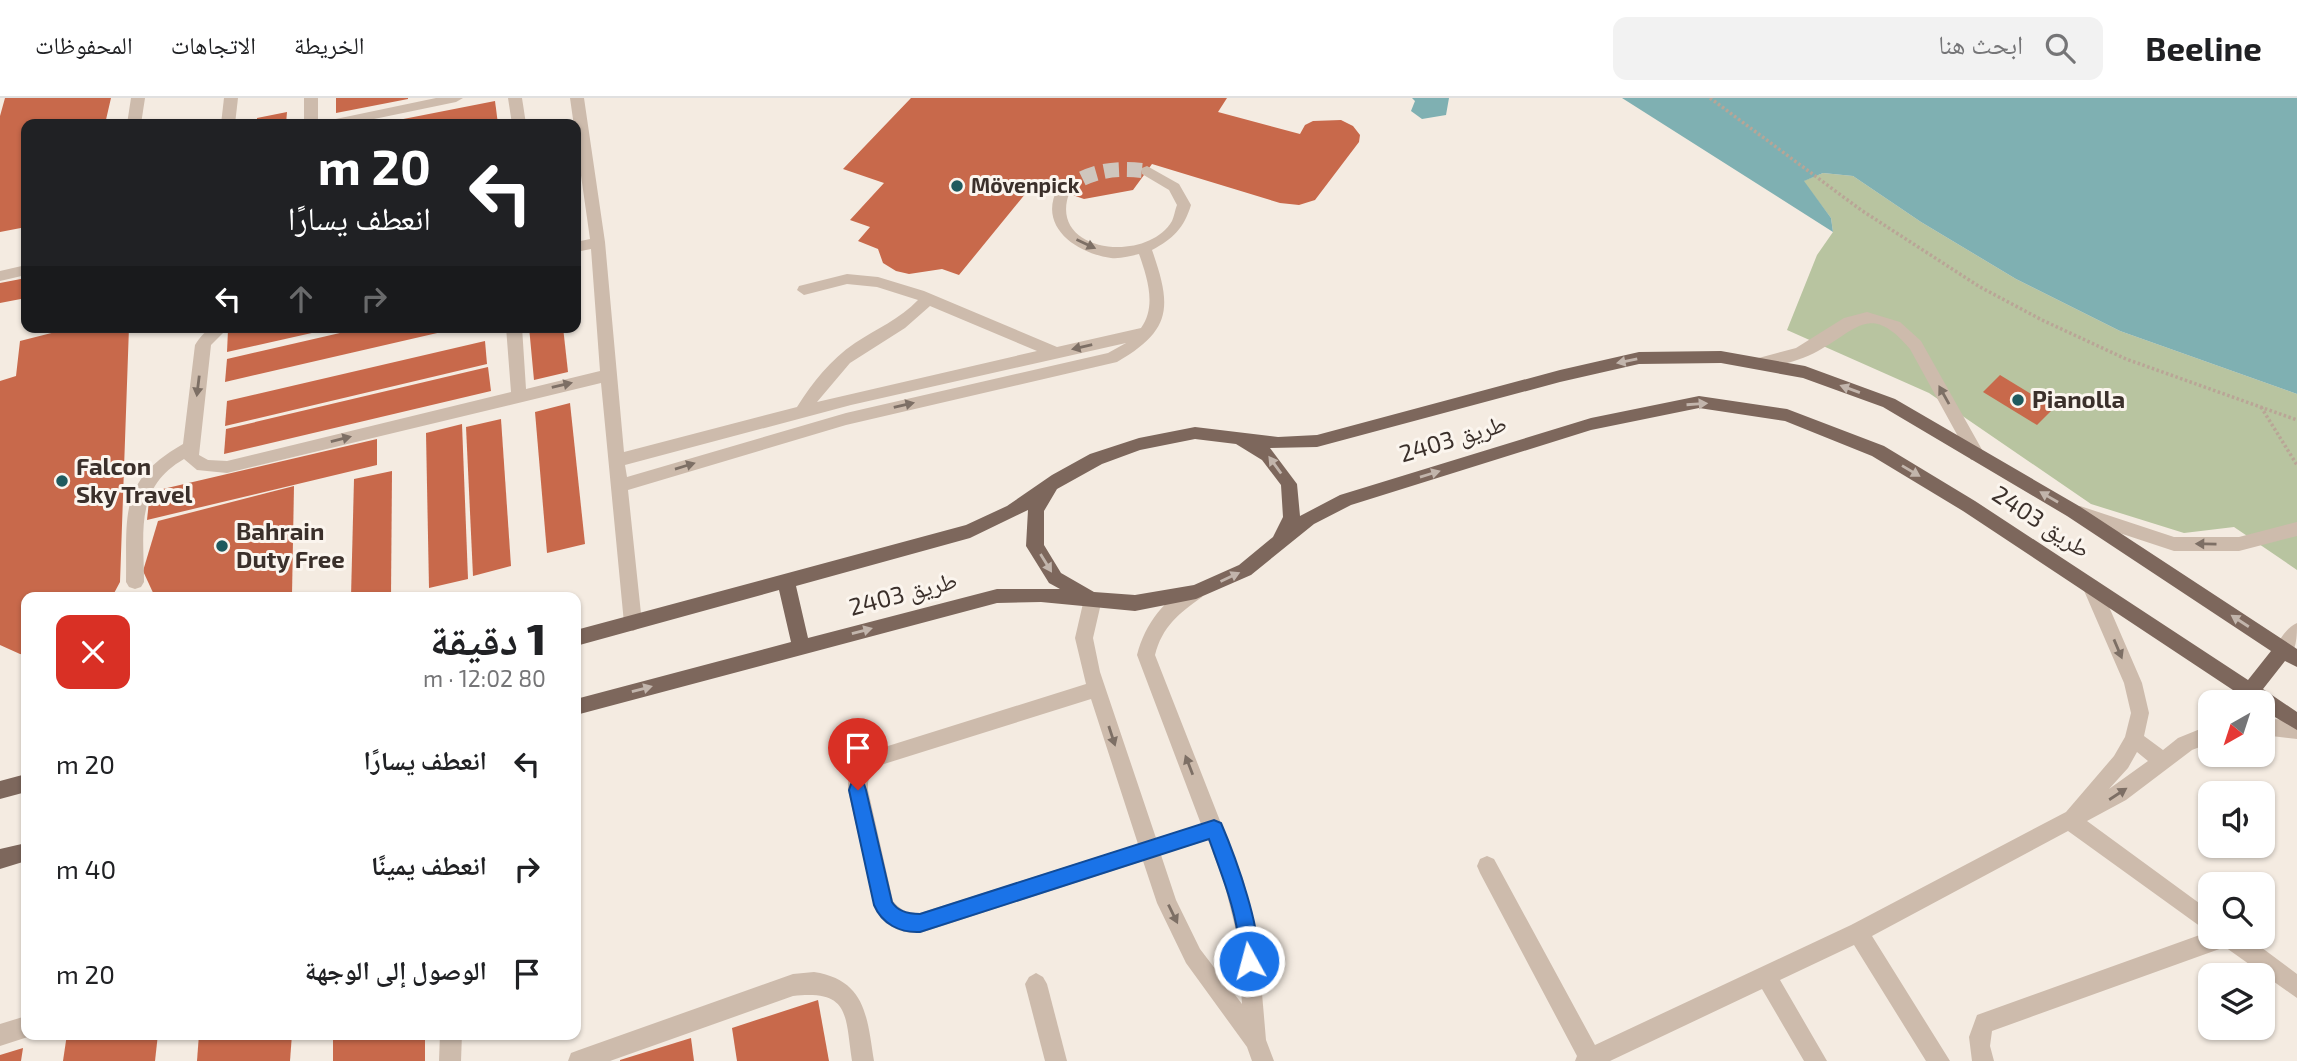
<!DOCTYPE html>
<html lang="ar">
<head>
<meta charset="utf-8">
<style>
	:root { --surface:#fff; --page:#f2f2f2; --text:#202124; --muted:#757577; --line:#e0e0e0 }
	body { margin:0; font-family:"Exo 2","Noto Naskh Arabic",sans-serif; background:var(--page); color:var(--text); direction:rtl; height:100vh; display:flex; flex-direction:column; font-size:26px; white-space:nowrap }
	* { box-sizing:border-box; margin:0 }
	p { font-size:23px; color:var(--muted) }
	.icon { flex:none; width:38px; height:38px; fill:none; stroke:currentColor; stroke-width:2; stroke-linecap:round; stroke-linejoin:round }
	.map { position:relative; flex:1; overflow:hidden; direction:ltr }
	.panel { position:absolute; left:21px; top:494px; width:560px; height:448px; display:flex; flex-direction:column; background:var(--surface); border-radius:14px; box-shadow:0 2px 5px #0004; direction:rtl }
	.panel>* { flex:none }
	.top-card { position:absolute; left:21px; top:21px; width:560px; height:214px; border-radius:14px; box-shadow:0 2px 5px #0004; direction:rtl; background:#202124; color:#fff; overflow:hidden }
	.needle { width:46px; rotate:219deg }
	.fabs { position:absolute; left:2198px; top:592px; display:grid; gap:14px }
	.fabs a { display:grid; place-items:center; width:77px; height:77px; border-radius:14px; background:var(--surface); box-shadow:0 2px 5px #0004; font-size:35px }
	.pin { position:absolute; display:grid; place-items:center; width:60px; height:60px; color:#fff; margin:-72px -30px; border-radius:50% 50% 50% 0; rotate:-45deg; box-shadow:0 0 7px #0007 }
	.pin .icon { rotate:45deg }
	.me { position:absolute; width:77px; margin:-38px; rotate:353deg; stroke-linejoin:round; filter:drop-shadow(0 0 5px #0008) }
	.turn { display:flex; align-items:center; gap:24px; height:147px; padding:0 35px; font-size:32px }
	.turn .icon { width:91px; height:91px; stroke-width:2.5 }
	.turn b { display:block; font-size:49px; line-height:60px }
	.lanes { display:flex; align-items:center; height:66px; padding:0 35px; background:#0003; justify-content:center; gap:35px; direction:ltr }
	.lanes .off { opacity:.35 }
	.round { display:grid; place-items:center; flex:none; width:74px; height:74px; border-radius:14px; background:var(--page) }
	.summary { display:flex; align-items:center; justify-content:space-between; height:119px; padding:0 35px }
	h1 { font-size:42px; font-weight:800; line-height:52px }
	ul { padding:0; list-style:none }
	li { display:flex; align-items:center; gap:21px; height:105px; padding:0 35px }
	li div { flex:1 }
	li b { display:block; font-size:26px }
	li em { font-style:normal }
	header { display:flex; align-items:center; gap:42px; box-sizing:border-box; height:98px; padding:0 35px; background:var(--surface); border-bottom:2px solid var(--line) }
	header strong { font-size:33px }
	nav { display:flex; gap:38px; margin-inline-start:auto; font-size:24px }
	.search { width:490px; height:63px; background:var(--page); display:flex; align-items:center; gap:18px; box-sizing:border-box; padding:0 24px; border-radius:14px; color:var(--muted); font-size:26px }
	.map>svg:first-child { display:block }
	.green { fill:#b8c4a0 }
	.water { fill:#7fb0b2 }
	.building { fill:#c8694b }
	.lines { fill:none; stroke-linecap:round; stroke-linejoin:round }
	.minor-tunnel { stroke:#cfc6bd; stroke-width:15; stroke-dasharray:15 8; stroke-linecap:butt }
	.path { stroke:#b9a596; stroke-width:3.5; stroke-dasharray:2.5 2.5; stroke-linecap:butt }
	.minor { fill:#cdbbac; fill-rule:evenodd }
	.major { fill:#7d675c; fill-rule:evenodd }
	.oneway { fill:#7d6f65 }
	.oneway2 { fill:#c2b5ac }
	.route { fill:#1a73e8; stroke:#114b97; stroke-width:2 }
	.poi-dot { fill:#1f5a5e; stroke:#fbf5ee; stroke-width:2.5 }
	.labels { text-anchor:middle; stroke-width:6; stroke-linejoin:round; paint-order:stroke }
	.far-poi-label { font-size:21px; font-weight:bold; fill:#3b302b; stroke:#fbf5ee; text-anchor:start }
	.poi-label { font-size:24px; font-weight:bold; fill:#3b302b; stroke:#fbf5ee; text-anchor:start }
	.street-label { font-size:24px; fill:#3b302b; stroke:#fbf5ee }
</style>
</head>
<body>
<header>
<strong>Beeline</strong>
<div class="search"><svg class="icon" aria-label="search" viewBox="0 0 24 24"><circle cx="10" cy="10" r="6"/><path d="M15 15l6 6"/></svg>ابحث هنا</div>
<nav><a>الخريطة</a><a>الاتجاهات</a><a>المحفوظات</a></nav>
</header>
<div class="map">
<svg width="2297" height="963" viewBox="0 0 2297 963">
	<rect width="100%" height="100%" fill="#f4ebe1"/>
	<polygon class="green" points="1823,75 1853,78 1921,124 2016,181 2120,233 2297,296 2297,472 2234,429 2184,435 2091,406 1929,295 1787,232 1817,157 1833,134 1831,120 1803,83"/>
	<g class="water">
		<polygon points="1412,0 1449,0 1446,17 1422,21 1411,13 1415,3"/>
		<polygon points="1622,0 2297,0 2297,296 2120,233 2016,181 1921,124 1853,78 1823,75 1804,83 1831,120 1833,134"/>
	</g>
	<g class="building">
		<polygon points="5,0 111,0 105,26 26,26 26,129 0,134 0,18"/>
		<polygon points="336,0 408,0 408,1 336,15"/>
		<polygon points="911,0 1227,0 1218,14 1300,36 1305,27 1313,23 1341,22 1353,28 1360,37 1359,44 1315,102 1299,107 1280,105 1152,66 1133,92 1084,101 1035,84 959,177 942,171 909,176 896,173 883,165 878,151 858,143 870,129 850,122 884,85 843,71"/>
		<polygon points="495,3 498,26 383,26 383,25"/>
		<polygon points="287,14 286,26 257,26 257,20"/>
		<polygon points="26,180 26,200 0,205 0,185"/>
		<polygon points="75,229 129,229 120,484 112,499 26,499 26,557 20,556 0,547 0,283 16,278 20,243"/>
		<polygon points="239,229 334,229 334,230 227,254 228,232"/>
		<polygon points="366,229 459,230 225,284 227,261"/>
		<polygon points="529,229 563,229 568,274 534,282"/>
		<polygon points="485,243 487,266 225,328 227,303"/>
		<polygon points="488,269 491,293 224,356 226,331"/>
		<polygon points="2000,277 2054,310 2037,327 1983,294"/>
		<polygon points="570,305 585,446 547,455 535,314"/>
		<polygon points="501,321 511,468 473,478 466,329"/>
		<polygon points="462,326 468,481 429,490 426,335"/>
		<polygon points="377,341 377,367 147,422 150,394"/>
		<polygon points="392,373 391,498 351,499 354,381"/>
		<polygon points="294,388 292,497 155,499 143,473 158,423"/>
		<polygon points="818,902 829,963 737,963 732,930"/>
		<polygon points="67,936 158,936 155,963 63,963"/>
		<polygon points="199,936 292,936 290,963 197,963"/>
		<rect x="333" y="936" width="92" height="27"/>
		<polygon points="691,940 694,963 620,963 620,962"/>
		<polygon points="23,950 21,963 0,963 0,957"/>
	</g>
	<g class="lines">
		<path class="minor-tunnel" d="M1063 93C1089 72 1115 69 1147 73"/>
		<g class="path">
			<polyline points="1710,0 1861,112 1980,189 2042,222 2126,261 2297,322"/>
			<polyline points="2261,309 2297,367"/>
		</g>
		<g class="minor">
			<polygon points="131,0 145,0 141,26 127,26"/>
			<polygon points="224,0 238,0 235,26 221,26"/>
			<rect x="304" y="0" width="14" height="26"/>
			<polygon points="436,0 463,0 456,4 350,26 324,26 331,22"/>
			<polygon points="508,0 522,0 526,26 512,26"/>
			<path d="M570 0H584L605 144 624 354 797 309C813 284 830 262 855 245 876 231 900 221 918 202L877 189 847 186 804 197 797 192 799 188 847 176 878 179 924 193 1057 249 1141 230C1157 208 1147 179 1139 156 1130 158 1120 161 1111 160 1076 155 1037 128 1058 90H1068L1070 93C1045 154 1146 167 1172 123 1174 119 1175 112 1177 107L1169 92 1142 76V70L1147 68 1179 86 1191 107C1184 130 1173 141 1152 152 1172 209 1172 232 1117 264L846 327 628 392 642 525 639 530 633 533 627 530 624 525 601 285 227 375 197 372 184 361C134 390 144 434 144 484L141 489 135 491 129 489 126 484C127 417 118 383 183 346L195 247C205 231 211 229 229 229L211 247 199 357 208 362 227 363 511 294 506 229H522L526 291 600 273 591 151 576 154V144L590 141ZM930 208 1037 253 817 304 850 265 905 230ZM1126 245 1108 255 846 315 627 379 625 367 851 307Z"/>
			<polygon points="26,167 26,177 0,183 0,173"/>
			<path d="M1867 214 1900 224 1921 243 1985 357 1983 362H1971L1910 251C1870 204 1857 232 1818 253 1800 263 1780 267 1760 271L1752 265 1755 261 1796 250 1844 220Z"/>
			<polygon points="2080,408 2174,439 2239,439 2297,424 2297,438 2239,453 2174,453 2074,420 2072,415 2074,410"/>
			<path d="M2091 481 2097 483 2100 488 2142 585 2149 615 2144 638 2163 652 2178 640 2210 627V645L2192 652 2126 702 2087 723 2210 813V838H2246L2297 876V900L2225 849 1992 933 1990 948 1994 963H1972L1969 939 1977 917 2208 834 2068 733 1872 838 1950 963H1926L1854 847 1780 882 1827 963H1804L1762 891 1610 963H1575L1577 958 1480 775 1477 768 1480 761 1487 758 1494 761 1595 947 1851 827 2066 714 2114 658 2125 639 2131 615 2124 585 2082 488 2085 483ZM2137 654 2148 663 2109 691 2128 670Z"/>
			<path d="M1196 487 1202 489 1205 494 1202 499C1179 515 1162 529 1155 557L1244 784 1257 837 1266 942 1274 963H1252L1247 949 1186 865 1157 805 1143 763 920 835C899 836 882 827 874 807L848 692C847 673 856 661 872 653L1086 586 1075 540 1084 501 1087 496 1093 494 1099 496 1102 501 1093 540 1100 574 1156 740 1201 726 1137 557C1145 526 1165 498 1196 487ZM1091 601 1138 746 920 815C908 815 901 813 893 803L868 692C867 678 872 673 884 666ZM1208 742 1224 784 1237 837 1242 906 1200 851 1176 802 1161 757Z"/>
			<path d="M2297 525C2297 539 2297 565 2277 558L2274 552C2279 542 2287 529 2297 525Z"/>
			<polygon points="2263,620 2297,623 2297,641 2263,637"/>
			<path d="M814 874C866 882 867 919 874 963H852C845 916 850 892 793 898L610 963H568L571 955 579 952 793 876Z"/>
			<polygon points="1036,875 1043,879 1047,886 1067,963 1045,963 1025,886 1029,879"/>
			<polygon points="26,918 26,936 34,937 0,948 0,926"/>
			<polygon points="440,936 462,936 461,963 439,963"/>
		</g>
		<g class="major">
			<path d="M1721 253 1805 268 1895 301 2079 408 2297 551V569L2285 563 2263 591 2297 614V632L2263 612V604H2251L1963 413 1872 358 1785 323 1699 310 1591 332 1351 407 1314 426 1251 477 1196 501 1135 513 1041 504 997 505 576 617V601L791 544 779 492 576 548V532L966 427 1007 408 1052 377 1090 356 1139 340 1195 329 1278 339 1317 337 1560 272 1639 254ZM1721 265 1803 280 1883 309 2067 418 2271 553 2248 582 1975 403 1884 348 1787 311 1699 298 1591 320 1340 397 1300 418 1297 386 1270 350 1317 349 1560 284 1639 266ZM1195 341 1236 346 1262 362 1281 387 1283 419 1273 439 1239 467 1194 487 1135 497 1094 494 1061 475 1044 447V413L1057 391 1102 366 1140 352ZM1028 412 1026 448 1049 485 1060 491H997L808 540 796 488 970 440Z"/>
			<polygon points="26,676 26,694 0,701 0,683"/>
			<polygon points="26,745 26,763 0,771 0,751"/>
		</g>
	</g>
	<defs><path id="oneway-solid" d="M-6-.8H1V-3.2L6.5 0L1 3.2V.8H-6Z" transform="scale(1.75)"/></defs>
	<g class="oneway">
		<use href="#oneway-solid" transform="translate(1086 146) rotate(25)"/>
		<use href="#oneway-solid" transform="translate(1082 249) rotate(167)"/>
		<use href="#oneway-solid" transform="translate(562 287) rotate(-13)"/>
		<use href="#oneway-solid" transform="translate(198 288) rotate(97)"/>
		<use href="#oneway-solid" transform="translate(1944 297) rotate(-119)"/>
		<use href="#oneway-solid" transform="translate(904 307) rotate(-13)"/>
		<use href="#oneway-solid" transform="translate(341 341) rotate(-14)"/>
		<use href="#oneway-solid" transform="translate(685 368) rotate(-17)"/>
		<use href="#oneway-solid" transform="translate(2206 446) rotate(-179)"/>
		<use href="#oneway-solid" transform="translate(2118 551) rotate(67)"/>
		<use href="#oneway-solid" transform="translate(1112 638) rotate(72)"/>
		<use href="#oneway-solid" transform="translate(1189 667) rotate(-111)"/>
		<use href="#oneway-solid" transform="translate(2118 696) rotate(-33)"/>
		<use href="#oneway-solid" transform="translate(1173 816) rotate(64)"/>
	</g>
	<g class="oneway2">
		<use href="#oneway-solid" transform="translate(1627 263) rotate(168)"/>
		<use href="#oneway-solid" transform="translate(1850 291) rotate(-160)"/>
		<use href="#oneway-solid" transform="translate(1697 306) rotate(-4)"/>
		<use href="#oneway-solid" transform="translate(1275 367) rotate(-126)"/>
		<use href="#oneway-solid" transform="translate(1911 373) rotate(31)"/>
		<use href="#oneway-solid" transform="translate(1430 376) rotate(-17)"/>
		<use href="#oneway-solid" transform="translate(2049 399) rotate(-150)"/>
		<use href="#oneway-solid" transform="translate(1046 465) rotate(58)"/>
		<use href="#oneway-solid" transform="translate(1230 479) rotate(-25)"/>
		<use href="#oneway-solid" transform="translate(2240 523) rotate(-147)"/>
		<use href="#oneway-solid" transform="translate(862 533) rotate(-15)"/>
		<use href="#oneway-solid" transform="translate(642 591) rotate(-15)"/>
	</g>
	<path class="route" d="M858 684 864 686 866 692 892 804C898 814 909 816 920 816L1214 722 1221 725C1233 753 1267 842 1256 870L1249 872 1242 870C1238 859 1240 848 1238 837 1233 804 1220 772 1209 741L920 834C900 835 882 826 874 807L849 692 851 686Z"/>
	<g class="poi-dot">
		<circle cx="957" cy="88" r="7"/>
		<circle cx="2018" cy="302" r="7"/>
		<circle cx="62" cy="383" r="7"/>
		<circle cx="222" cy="448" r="7"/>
	</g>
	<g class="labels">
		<g class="far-poi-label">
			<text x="971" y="95">Mövenpick</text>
		</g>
		<g class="poi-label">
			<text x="2032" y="310">Pianolla</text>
			<text x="76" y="377">Falcon<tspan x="76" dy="28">Sky Travel</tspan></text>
			<text x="236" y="442">Bahrain<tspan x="236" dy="28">Duty Free</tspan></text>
		</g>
		<g class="street-label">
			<text transform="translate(1453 341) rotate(-17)" y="8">طريق 2403</text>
			<text transform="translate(2041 424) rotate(33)" y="8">طريق 2403</text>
			<text transform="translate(903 496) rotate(-15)" y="8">طريق 2403</text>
		</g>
	</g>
</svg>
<div class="fabs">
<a><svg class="needle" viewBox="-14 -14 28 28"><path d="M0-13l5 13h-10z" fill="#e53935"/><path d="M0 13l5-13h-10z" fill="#757577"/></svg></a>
<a><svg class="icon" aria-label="sound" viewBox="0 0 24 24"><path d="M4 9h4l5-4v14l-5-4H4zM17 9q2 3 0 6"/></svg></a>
<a><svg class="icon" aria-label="search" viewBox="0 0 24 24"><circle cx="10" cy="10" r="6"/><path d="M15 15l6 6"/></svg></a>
<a><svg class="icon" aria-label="layers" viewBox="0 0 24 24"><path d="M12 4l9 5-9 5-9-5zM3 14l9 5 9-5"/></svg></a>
</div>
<div class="pin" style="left:858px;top:692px;background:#d93025"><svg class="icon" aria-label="arrive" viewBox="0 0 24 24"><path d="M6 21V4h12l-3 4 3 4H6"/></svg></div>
<svg class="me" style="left:1249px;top:863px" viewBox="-20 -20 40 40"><circle r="17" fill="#1a73e8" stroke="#fff" stroke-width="3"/><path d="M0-11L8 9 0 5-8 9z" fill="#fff"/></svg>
<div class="top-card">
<div class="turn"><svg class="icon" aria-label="left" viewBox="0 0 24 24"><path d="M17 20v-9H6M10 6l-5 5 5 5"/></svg><div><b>20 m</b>انعطف يسارًا</div></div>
<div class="lanes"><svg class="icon" aria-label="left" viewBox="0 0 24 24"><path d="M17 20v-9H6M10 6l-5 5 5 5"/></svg><svg class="icon off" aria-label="ahead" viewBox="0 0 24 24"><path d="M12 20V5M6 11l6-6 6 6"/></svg><svg class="icon off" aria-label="right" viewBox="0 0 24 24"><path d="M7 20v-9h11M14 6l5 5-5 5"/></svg></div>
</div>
<section class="panel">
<div class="summary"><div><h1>1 دقيقة</h1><p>80 m · 12:02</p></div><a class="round" style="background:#d93025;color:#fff"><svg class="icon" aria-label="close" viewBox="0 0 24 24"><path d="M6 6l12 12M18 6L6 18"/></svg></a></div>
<ul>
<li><svg class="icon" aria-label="left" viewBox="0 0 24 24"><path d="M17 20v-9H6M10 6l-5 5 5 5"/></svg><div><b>انعطف يسارًا</b></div><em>20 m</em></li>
<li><svg class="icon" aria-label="right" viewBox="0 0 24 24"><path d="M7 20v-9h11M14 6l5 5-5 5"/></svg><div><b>انعطف يمينًا</b></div><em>40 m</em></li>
<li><svg class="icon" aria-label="arrive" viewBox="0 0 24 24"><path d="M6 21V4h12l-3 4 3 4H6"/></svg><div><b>الوصول إلى الوجهة</b></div><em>20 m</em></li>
</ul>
</section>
</div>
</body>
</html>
